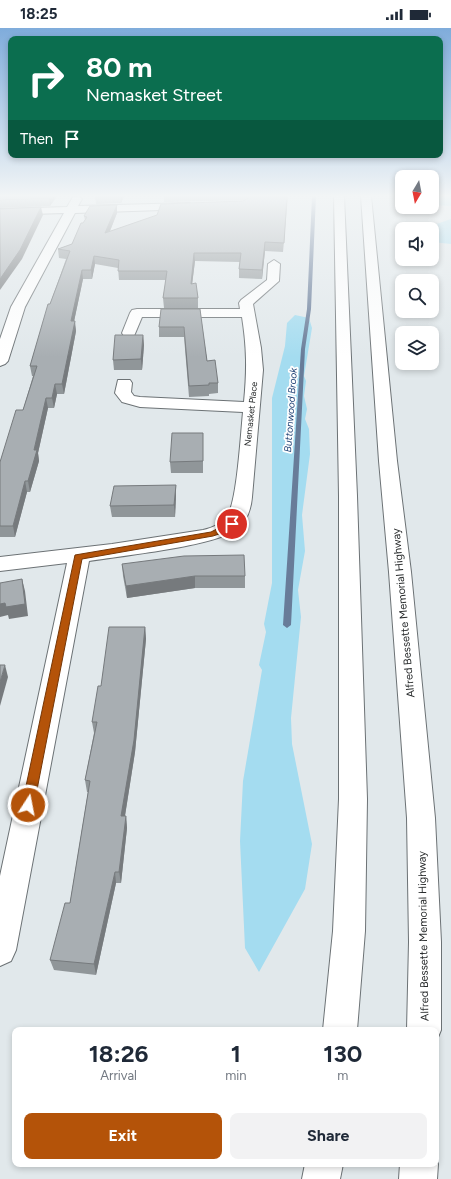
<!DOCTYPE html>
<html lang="en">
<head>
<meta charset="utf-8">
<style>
	:root { --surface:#fff; --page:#f2f2f3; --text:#1f2937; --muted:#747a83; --accent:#b45309 }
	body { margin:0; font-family:Figtree,sans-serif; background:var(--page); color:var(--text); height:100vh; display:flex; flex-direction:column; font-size:15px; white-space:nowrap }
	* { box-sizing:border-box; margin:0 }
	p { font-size:13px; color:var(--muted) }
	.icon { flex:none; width:22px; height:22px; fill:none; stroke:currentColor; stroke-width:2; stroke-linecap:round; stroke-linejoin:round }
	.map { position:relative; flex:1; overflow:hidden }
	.sheet { position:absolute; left:12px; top:999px; width:427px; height:140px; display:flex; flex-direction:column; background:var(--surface); border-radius:8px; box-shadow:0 2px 6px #0003 }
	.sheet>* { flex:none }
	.banner { position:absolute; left:8px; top:8px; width:435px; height:122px; border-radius:8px; box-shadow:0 2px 6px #0003; background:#0b6e4f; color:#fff; overflow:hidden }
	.needle { width:26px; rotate:190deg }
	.buttons { position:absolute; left:395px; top:142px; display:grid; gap:8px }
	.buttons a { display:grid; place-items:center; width:44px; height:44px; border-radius:8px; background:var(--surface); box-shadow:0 2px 6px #0003; font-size:20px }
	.pin { position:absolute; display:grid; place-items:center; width:34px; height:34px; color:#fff; margin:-17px; border:2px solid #fff; border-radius:50%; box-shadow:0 1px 4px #0007 }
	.me { position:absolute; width:44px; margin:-22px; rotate:11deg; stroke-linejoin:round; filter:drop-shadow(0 0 3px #0008) }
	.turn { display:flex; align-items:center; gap:14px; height:84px; padding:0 12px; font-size:18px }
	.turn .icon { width:52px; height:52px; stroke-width:2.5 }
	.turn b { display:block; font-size:28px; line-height:34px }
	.then { display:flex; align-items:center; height:38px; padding:0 12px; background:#0003; gap:8px; font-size:15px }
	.eta { display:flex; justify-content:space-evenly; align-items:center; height:68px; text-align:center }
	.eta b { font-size:24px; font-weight:700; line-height:28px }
	.cta { display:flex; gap:8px; margin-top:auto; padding:8px 12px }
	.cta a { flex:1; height:46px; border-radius:8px; background:var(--accent); color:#fff; font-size:16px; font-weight:700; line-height:46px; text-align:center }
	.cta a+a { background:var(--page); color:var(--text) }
	.status { display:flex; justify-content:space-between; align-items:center; height:28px; padding:0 20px; background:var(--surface); direction:ltr }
	.status svg { height:11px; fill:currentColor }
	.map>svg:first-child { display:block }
	.green { fill:#a4dcf0 }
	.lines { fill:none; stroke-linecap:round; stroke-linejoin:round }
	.stream { fill:#687c99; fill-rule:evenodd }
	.minor-casing { stroke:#6c7275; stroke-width:2 }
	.highway-casing { stroke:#6c7275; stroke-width:2 }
	.minor { fill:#fff; fill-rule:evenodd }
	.highway { fill:#fff; fill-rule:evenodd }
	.wall { fill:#909699 }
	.shaded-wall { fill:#767a7d }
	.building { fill:#a8aeb2; stroke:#767a7d }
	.route { fill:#b45309; stroke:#753606 }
	.labels { text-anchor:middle; stroke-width:3.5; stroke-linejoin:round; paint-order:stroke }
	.far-street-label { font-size:9px; fill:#282b2c; stroke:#fff }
	.far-water-label { font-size:10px; font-style:italic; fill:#1e4175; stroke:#fff }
	.street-label { font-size:11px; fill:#282b2c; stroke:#fff }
</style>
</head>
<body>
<div class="status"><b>18:25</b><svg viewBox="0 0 49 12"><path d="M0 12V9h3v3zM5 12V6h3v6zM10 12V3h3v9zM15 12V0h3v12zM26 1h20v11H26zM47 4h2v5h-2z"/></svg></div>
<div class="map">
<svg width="451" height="1151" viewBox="0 0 451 1151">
	<rect width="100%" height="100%" fill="#e1e8eb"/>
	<g class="green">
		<polygon points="432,168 451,168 451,178 432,177"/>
		<polygon points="451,191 451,216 432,214 432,201 422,201"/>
		<polygon points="295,287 309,290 312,300 304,348 306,353 304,368 307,381 305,391 309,401 310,426 302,487 305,523 298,562 301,589 291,690 292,716 312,816 305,861 259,944 245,920 240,813 243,753 262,642 259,637 266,604 264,596 272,555 272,370 285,318 287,295"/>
	</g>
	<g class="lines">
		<polygon class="stream" points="312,168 316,168 311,281 305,321 291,597 287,600 283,597 301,321 307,281"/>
		<g class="minor-casing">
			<g id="minor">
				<polygon points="78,168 82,171 78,178 190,175 195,178 190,181 75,185 25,279 8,333 5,336 0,338 0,311 11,279 64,185 0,187 0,181 67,179 73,169"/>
				<path d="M274 232 280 236 279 253 253 276 261 320 263 342 252 469C251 481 247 493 237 501 217 518 119 528 89 533L16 922 11 933 0 938V848L67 535 0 543V529L112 516 203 502C212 500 222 496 227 488 237 476 241 403 243 384L140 379 122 374 115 365 118 352H130L132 355 131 364 134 368 140 369 244 374C247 343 247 320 242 289H142L134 308H124L122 305 130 285 132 282 137 281H240L239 275 241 272 267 252 268 236Z"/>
			</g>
		</g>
		<g class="highway-casing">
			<g id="highway">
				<polygon points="334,168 344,168 357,468 367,771 365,903 357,1002 323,1002 333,903 339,771 339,468"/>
				<polygon points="361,168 371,168 397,433 411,544 435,790 441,914 441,1002 436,1014 436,1002 407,1002 409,914 407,790 389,544 379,433"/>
				<polygon points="436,1131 438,1136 437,1151 399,1151 400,1136 436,1136"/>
				<polygon points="305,1136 343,1136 340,1151 302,1151"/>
			</g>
		</g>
		<use href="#minor" class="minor"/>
		<use href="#highway" class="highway"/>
	</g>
	<g class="wall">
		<polygon points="0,168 57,168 50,178 0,180"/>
		<polygon points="95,168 124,168 121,175 96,176"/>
		<polygon points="164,168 288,168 283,224 265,223 262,251 239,250 239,241 240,234 195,233 192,256 198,270 198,280 164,280 163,270 166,252 119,252 118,240 95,236 92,251 83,251 74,293 76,303 64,366 57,366 54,380 48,380 38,425 39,433 30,464 27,464 15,509 0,509 0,434 23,382 33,348 32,348 30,338 50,276 66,231 59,230 58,221 72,216 85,192 84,188 117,185 110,203 244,173 243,172 164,174"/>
		<polygon points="200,281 207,333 218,355 218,365 209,366 209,368 189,369 184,309 159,309 159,299"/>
		<polygon points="143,307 144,317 142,342 114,342 113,332"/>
		<polygon points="203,405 203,445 171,445 170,434"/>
		<polygon points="176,457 176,468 175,489 112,489 110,478"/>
		<polygon points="122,536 245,548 245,560 195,560 127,570 123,548"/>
		<polygon points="145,599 146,611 135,724 125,788 126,788 127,800 121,855 116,855 96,947 54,942 50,932 70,875 88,764 87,764 85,752 94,705 92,694 101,658"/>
	</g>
	<g class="shaded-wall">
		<polygon points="50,168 57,168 50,178 49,170"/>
		<polygon points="121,168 124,168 121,175"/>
		<polygon points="117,177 117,185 106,213 105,205"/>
		<polygon points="41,179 43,187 22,231 0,262 0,251"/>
		<polygon points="265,214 265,223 262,251 262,242"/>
		<polygon points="194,225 195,233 191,265 191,256"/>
		<polygon points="94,228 95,236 92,251 91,242"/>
		<polygon points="82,242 83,251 72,303 71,293"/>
		<polygon points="75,293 76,303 64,366 62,356"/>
		<polygon points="143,307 144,317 142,342 141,331"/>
		<polygon points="55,356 57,366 54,380 52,370"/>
		<polygon points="46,370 48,380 38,425 39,433 30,464 28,453 34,422"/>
		<polygon points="25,453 27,464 15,509 13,498"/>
		<polygon points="176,457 176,468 175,489 174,477"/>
		<polygon points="195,548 195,560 127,570 126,558"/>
		<polygon points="22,551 25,563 28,588 9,591 8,587 0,589 0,576"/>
		<polygon points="145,599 146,611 135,724 123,800 121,788"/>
		<polygon points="5,637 8,649 0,678 0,654"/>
		<polygon points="126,788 127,800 121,855 119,844"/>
		<polygon points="115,844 116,855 96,947 94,936"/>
	</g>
	<g class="building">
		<polygon points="0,168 50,168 49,170 0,172"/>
		<polygon points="248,168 287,168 284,215 265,214 262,242 239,241 241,225 194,225 191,256 196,255 198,270 163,270 167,243 118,243 119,232 94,228 91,242 82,242 71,293 75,293 62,356 55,356 52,370 46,370 34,422 37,422 28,453 25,453 13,498 0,498 0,434 16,382 23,382 37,338 30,338 48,276 50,276 70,223 58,221 72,216 81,195 83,195 87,189 84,188 90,178 117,177 105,205 157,187 161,176 243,173 250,169"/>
		<polygon points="41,179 20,222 0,251 0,181"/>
		<polygon points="161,281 200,281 207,333 215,332 218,355 209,355 209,357 189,358 184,299 159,299"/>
		<polygon points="115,307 143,307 141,331 113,332"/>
		<polygon points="172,405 203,405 203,433 170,434"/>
		<polygon points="176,457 174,477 110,478 114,458"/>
		<polygon points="244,527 245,548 195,548 126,558 122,536 184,528"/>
		<polygon points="22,551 25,576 6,579 5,575 0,576 0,555"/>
		<polygon points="109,599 145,599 134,712 121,788 126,788 119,844 115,844 94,936 50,932 65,875 70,875 90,753 85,752 97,694 92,694 98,658 101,658"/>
		<polygon points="0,637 5,637 0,654"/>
	</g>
	<linearGradient id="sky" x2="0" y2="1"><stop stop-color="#7facdb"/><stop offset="0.51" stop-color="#f2f5f6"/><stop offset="1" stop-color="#f2f5f6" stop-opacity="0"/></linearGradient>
	<rect width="451" height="329" fill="url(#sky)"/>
	<polygon class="route" points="232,493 236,496 228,503 213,508 82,531 34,777 32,780 28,782 24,780 22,777 75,527 211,504"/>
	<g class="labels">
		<g class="far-street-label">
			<text transform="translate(251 386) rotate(-84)" y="3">Nemasket Place</text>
		</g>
		<g class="far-water-label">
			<text transform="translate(290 382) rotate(-86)" y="4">Buttonwood Brook</text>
		</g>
		<g class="street-label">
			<text transform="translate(403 585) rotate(-95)" y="4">Alfred Bessette Memorial Highway</text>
			<text transform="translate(423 908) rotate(-91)" y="4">Alfred Bessette Memorial Highway</text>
		</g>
	</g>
</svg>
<div class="buttons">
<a><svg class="needle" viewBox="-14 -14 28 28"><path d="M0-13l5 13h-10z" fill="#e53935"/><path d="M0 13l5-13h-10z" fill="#747a83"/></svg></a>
<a><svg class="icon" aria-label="sound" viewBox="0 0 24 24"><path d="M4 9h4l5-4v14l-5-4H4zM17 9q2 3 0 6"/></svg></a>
<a><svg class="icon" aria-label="search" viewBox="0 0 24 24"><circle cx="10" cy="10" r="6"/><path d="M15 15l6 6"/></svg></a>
<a><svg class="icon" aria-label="layers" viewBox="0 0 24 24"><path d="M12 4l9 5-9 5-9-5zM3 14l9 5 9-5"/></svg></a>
</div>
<div class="pin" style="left:232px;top:496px;background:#d93025"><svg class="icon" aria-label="arrive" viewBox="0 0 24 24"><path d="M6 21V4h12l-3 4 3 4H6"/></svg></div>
<svg class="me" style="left:28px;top:777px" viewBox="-20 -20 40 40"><circle r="17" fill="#b45309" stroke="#fff" stroke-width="3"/><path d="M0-11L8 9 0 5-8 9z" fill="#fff"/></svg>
<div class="banner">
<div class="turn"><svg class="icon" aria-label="right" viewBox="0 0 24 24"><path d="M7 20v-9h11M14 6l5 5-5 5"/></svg><div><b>80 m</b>Nemasket Street</div></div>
<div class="then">Then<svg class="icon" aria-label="arrive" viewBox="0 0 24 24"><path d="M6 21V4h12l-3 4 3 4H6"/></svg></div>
</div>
<section class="sheet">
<div class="eta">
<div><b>18:26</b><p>Arrival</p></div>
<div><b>1</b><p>min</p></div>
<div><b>130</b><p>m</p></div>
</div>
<div class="cta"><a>Exit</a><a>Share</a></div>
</section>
</div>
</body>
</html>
